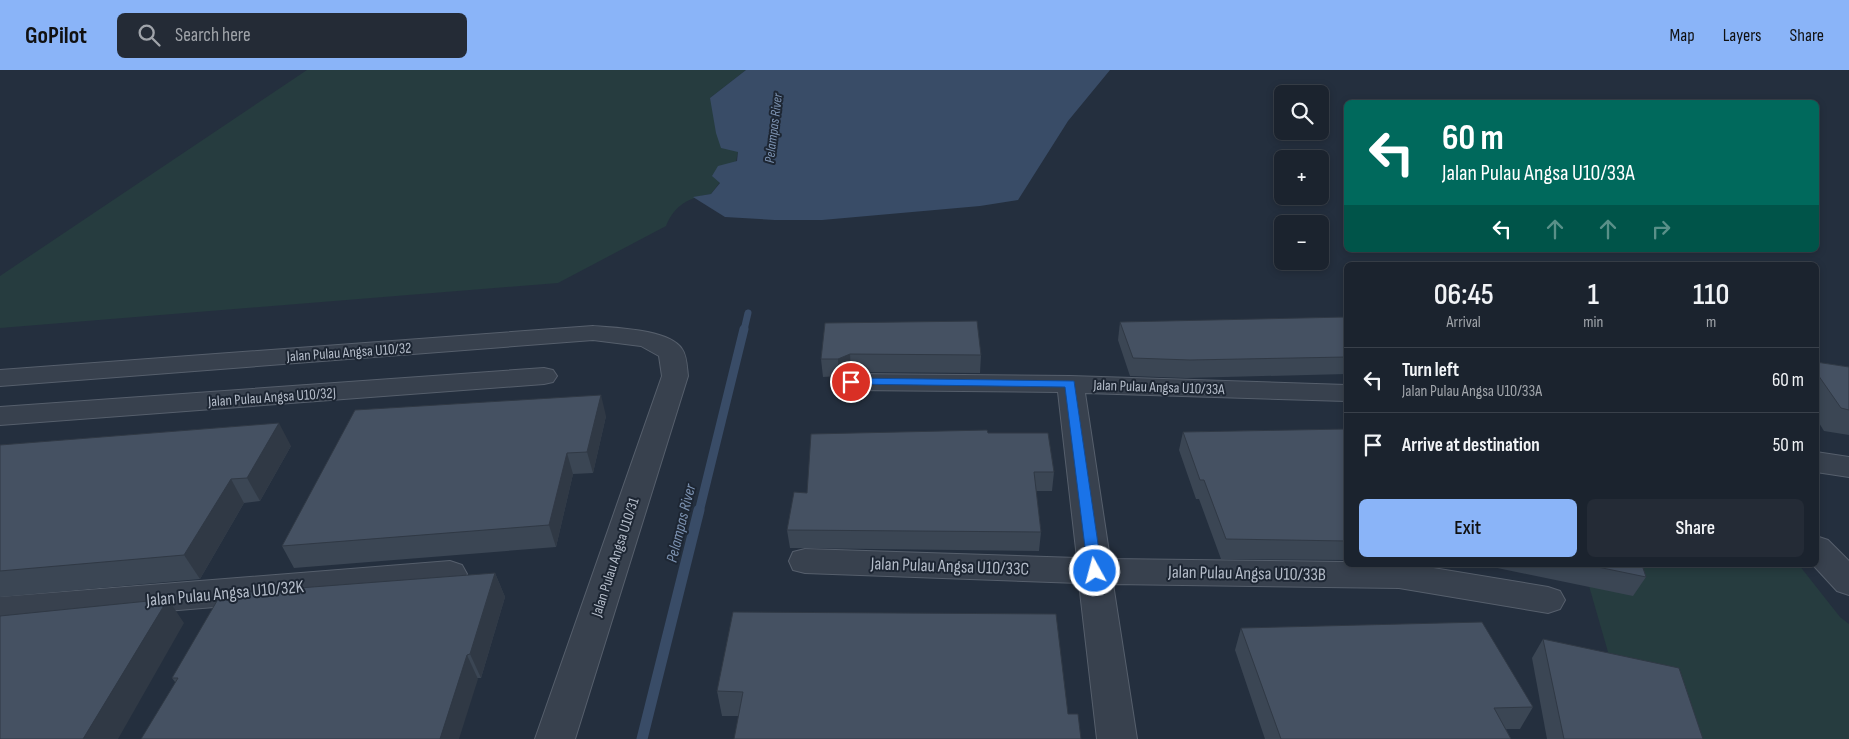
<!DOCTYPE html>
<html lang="en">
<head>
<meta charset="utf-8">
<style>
	:root { --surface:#1b232e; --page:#242b36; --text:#f1f3f6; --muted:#a0a4aa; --line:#39404a; --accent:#8ab4f8 }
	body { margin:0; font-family:"Sofia Sans Condensed",sans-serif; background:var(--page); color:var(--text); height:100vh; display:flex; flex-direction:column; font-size:19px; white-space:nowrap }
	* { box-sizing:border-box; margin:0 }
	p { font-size:16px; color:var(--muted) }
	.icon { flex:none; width:28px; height:28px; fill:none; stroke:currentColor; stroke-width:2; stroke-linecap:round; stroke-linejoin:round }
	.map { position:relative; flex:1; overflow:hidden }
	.sheet { position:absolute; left:1344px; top:192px; width:475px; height:305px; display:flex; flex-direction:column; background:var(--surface); border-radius:8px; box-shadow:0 2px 8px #0003,0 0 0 1px var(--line) }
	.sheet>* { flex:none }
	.guide { position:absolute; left:1344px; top:30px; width:475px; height:152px; border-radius:8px; box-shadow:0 2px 8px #0003,0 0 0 1px var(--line); background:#00695c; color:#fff; overflow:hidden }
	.tools { position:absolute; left:1274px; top:15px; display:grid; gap:10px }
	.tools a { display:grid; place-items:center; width:55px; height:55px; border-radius:8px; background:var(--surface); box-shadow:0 2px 8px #0003,0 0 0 1px var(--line); font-size:25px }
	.pin { position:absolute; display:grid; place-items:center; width:42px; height:42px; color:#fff; margin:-21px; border:2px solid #fff; border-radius:50%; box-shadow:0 1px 5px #0007 }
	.me { position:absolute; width:55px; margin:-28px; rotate:353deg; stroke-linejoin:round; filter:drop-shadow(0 0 4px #0008) }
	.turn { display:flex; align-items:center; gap:18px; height:105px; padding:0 15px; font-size:22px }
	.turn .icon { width:65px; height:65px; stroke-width:2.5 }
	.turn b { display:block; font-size:35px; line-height:42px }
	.lanes { display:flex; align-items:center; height:48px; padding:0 15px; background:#0003; justify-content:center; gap:25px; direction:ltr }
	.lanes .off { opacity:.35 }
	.eta { display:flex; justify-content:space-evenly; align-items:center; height:85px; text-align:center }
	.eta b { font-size:30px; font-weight:600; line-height:35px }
	.cta { display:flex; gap:10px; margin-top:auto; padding:10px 15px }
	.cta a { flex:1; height:58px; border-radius:8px; background:var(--accent); color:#111; font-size:20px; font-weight:600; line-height:58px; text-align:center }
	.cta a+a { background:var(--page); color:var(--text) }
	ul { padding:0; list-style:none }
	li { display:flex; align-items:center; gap:15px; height:65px; padding:0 15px; border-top:1px solid var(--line) }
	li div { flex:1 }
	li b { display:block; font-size:19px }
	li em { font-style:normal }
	header { display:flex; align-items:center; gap:30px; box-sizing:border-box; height:70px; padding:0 25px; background:var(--accent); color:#111 }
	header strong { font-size:24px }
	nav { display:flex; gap:28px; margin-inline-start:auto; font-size:18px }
	.search { width:350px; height:45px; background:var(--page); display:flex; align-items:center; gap:12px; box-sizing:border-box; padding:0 18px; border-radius:8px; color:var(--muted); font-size:19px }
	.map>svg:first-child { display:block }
	.green { fill:#263c3f }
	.water { fill:#394c67 }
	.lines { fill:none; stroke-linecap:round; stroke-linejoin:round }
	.stream-far2 { stroke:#394c67; stroke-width:7 }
	.stream-far1 { stroke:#394c67; stroke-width:9 }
	.stream { stroke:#394c67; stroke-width:11 }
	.minor-casing { stroke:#565f6c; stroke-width:2 }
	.minor { fill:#38414e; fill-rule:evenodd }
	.wall { fill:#3b4654 }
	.shaded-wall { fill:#303945 }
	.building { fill:#455162; stroke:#303945 }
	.route { fill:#1a73e8; stroke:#114b97 }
	.labels { text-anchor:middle; stroke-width:4; stroke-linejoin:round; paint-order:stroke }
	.far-water-label { font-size:14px; font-style:italic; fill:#7c92b1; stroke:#1d2633 }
	.street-label { font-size:15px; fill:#b4bcc9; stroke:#1d2633 }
	.water-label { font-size:16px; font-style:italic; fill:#7c92b1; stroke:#1d2633 }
	.near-street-label { font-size:18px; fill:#b4bcc9; stroke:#1d2633 }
</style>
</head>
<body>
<header>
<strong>GoPilot</strong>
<div class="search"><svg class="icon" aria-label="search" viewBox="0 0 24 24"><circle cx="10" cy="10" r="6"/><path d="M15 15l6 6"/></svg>Search here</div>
<nav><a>Map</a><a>Layers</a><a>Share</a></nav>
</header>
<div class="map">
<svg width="1849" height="669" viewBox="0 0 1849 669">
	<rect width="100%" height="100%" fill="#242f3e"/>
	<g class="green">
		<path d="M307 0H746L710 28 738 82 736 91 711 124C689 128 675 134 666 156L558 213 0 258V206Z"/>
		<polygon points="1583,495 1799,495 1840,547 1849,554 1849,669 1633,669"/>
	</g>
	<polygon class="water" points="746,0 1110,0 1068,51 1018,130 980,136 822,150 775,150 725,147 693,127 711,124 720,113 712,106 718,96 737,91 738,82 721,78 716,63 710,28"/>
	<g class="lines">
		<polyline class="stream-far2" points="744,260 748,243"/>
		<polyline class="stream-far1" points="699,442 744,259"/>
		<polyline class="stream" points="642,669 699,440"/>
		<g class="minor-casing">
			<g id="minor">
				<path d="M593 256C615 258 669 259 682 279 687 286 687 298 688 306L575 669H535L662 306 659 286 641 276 593 270 0 316V300Z"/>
				<polygon points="544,298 553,300 557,306 553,312 544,314 0,355 0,337"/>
				<polygon points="851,304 1070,306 1346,315 1346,331 1085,323 1110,489 1346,492 1346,495 1415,495 1548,517 1560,521 1565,530 1560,539 1548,543 1399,518 1113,514 1137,669 1097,669 1079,513 805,503 793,500 789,491 793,482 805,479 1077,488 1058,322 851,320 842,318 838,312 842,306"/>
				<polygon points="1816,382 1849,387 1849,407 1816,402"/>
				<polygon points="1816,466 1828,470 1849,491 1849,525 1837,521 1813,495 1816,495"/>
				<polygon points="450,491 462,495 467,504 462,513 450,517 0,555 0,527"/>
			</g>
		</g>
		<use href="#minor" class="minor"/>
	</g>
	<g class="wall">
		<polygon points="1346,247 1346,304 1186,308 1130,306 1118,270 1120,252"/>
		<polygon points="825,253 981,285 980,303 851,302 839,306 823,307 821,289"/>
		<polygon points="1816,292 1849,297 1849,365 1824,361 1816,348"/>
		<polygon points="606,346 593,403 573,404 556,477 294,498 282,476"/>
		<polygon points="1346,359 1346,490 1221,489 1199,429 1196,429 1179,380 1183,362"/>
		<polygon points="988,363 1054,402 1052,421 1036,421 1041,462 1039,481 790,478 787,460 807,423"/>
		<polygon points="0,375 291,376 260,431 244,433 200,509 0,527"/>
		<polygon points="1483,495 1642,495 1646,507 1633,526"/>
		<polygon points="495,503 505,527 481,608 175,612 172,608"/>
		<polygon points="1056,544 738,646 722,646 717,621"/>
		<polygon points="1241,558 1533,637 1520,659 1506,659 1511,669 1265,669 1235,580"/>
		<polygon points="1543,569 1703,669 1547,669 1532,588"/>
	</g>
	<g class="shaded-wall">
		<polygon points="850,284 851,302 839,306 838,289"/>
		<polygon points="601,325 606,346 593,403 587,382"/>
		<polygon points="279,353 291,376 260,431 247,408"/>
		<polygon points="567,383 573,404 556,477 549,455"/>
		<polygon points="231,409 244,433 200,509 184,485"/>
		<polygon points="495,503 505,527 481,608 470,584"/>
		<polygon points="168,529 184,553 118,669 83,669"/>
		<polygon points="467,585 478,609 459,669 440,669"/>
	</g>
	<g class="building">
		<polygon points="1346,247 1346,287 1190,290 1133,288 1120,252"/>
		<polygon points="977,251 981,285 850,284 838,289 821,289 825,253"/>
		<polygon points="1816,292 1849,297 1849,340 1841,338 1816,302"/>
		<polygon points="601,325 587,382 567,383 549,455 282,476 355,340"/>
		<polygon points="279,353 247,408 231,409 184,485 0,501 0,375"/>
		<polygon points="1346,359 1346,471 1226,469 1204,410 1200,410 1183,362"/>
		<polygon points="987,360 988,363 1048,363 1054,402 1034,402 1041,462 787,460 794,422 807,423 811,364"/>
		<polygon points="1588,495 1642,495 1646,507"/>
		<polygon points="495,503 470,584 467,585 440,669 141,669 178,608 172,608 221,524"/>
		<polygon points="168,529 83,669 0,669 0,546"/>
		<polygon points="733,542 1056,544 1068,644 1078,644 1081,669 734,669 743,622 717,621"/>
		<polygon points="1482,552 1533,637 1494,638 1511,669 1281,669 1241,558"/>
		<polygon points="1543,569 1679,598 1703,669 1564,669"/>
	</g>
	<polygon class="route" points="851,308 1074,311 1102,501 1100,505 1095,506 1090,505 1088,501 1065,317 847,314 845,312 847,309"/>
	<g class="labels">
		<g class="far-water-label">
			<text transform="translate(773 58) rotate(-83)" y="5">Pelampas River</text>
		</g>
		<g class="street-label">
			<text transform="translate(349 282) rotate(-4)" y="5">Jalan Pulau Angsa U10/32</text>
			<text transform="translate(1159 317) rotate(2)" y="5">Jalan Pulau Angsa U10/33A</text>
			<text transform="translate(272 327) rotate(-4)" y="5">Jalan Pulau Angsa U10/32J</text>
			<text transform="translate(615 487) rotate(-72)" y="5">Jalan Pulau Angsa U10/31</text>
		</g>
		<g class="water-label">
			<text transform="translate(680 453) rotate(-76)" y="6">Pelampas River</text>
		</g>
		<g class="near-street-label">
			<text transform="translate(950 496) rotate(2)" y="6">Jalan Pulau Angsa U10/33C</text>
			<text transform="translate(1247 503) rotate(1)" y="6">Jalan Pulau Angsa U10/33B</text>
			<text transform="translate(225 523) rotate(-5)" y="6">Jalan Pulau Angsa U10/32K</text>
		</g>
	</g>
</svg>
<div class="tools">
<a><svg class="icon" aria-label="search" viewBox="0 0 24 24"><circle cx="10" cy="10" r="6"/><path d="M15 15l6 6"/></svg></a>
<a>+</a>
<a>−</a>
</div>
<div class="pin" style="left:851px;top:312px;background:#d93025"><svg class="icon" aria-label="arrive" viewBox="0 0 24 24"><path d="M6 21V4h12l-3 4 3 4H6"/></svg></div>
<svg class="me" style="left:1095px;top:501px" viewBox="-20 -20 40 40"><circle r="17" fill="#1a73e8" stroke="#fff" stroke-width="3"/><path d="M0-11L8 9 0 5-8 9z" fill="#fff"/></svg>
<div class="guide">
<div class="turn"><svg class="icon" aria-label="left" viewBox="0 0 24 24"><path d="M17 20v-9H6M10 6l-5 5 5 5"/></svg><div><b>60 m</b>Jalan Pulau Angsa U10/33A</div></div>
<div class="lanes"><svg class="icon" aria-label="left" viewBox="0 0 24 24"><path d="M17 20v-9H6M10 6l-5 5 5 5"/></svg><svg class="icon off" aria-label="ahead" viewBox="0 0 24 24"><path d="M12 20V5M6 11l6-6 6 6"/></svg><svg class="icon off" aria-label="ahead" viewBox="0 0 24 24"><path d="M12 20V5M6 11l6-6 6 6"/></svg><svg class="icon off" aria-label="right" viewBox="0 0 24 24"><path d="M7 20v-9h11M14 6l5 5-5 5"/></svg></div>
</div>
<section class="sheet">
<div class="eta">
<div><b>06:45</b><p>Arrival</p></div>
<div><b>1</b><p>min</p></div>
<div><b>110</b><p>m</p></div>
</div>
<ul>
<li><svg class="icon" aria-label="left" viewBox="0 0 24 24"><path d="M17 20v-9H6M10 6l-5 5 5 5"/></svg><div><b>Turn left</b><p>Jalan Pulau Angsa U10/33A</p></div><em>60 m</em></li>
<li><svg class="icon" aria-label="arrive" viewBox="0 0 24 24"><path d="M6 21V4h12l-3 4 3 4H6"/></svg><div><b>Arrive at destination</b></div><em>50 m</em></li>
</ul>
<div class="cta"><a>Exit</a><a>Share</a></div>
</section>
</div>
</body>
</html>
